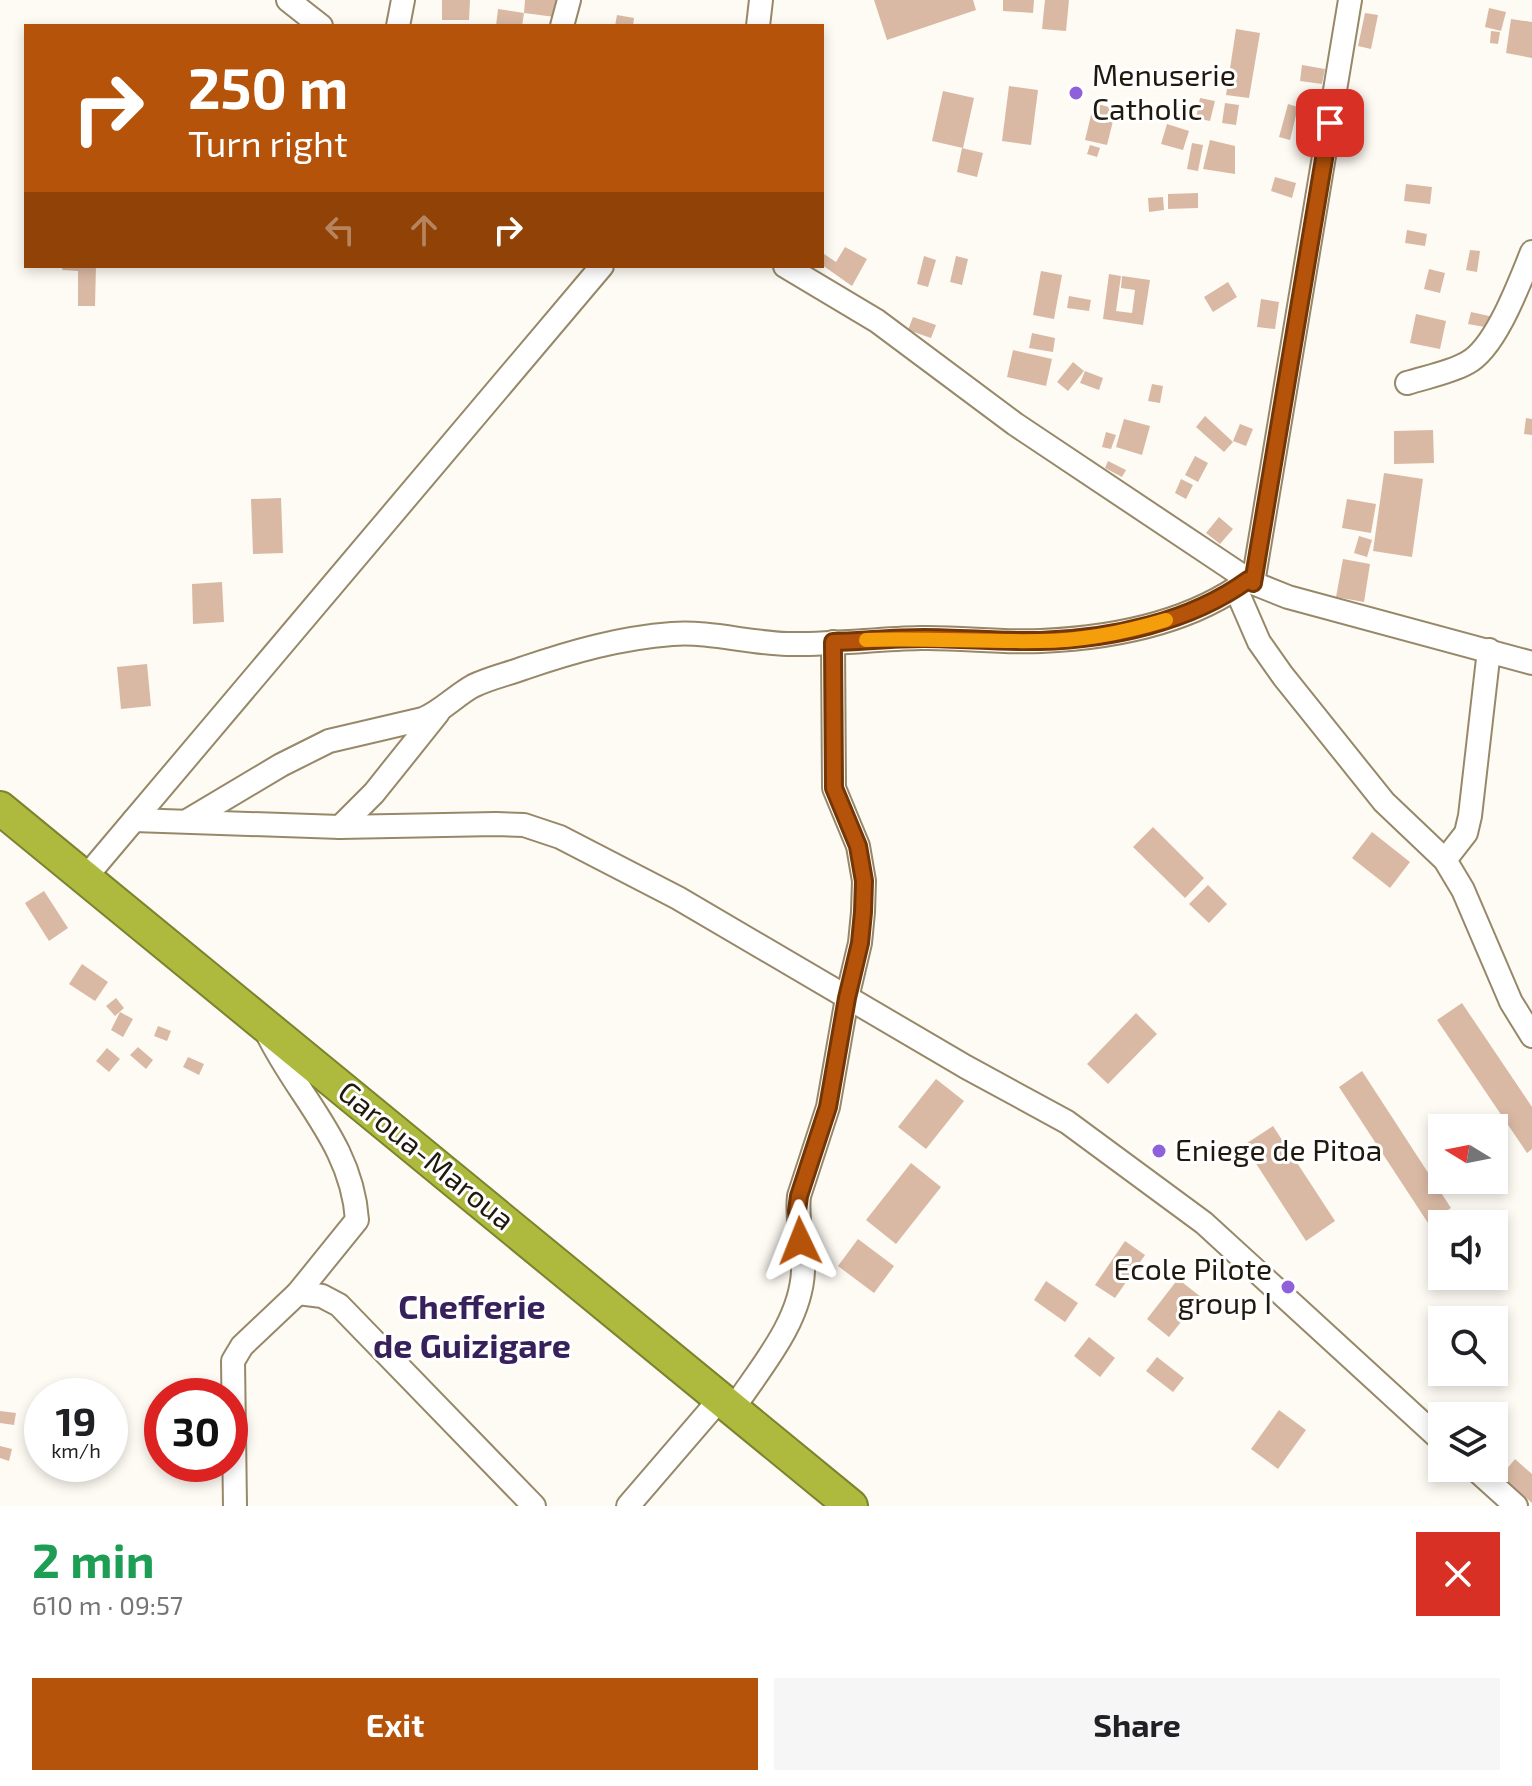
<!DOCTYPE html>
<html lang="en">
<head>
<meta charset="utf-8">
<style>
	:root { --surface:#fff; --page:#f6f6f6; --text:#202124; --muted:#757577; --accent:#b45309 }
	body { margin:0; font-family:"Exo 2",sans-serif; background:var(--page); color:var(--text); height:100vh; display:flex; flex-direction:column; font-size:30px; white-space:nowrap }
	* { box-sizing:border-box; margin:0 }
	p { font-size:26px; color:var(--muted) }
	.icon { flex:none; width:44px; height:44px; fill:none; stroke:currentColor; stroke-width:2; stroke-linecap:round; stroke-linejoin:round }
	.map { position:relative; height:1506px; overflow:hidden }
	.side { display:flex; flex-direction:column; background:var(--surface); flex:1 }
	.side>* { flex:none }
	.hud { position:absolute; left:24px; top:24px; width:800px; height:244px; border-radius:0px; box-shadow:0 4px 12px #0003; background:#b45309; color:#fff; overflow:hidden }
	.needle { width:52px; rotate:280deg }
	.buttons { position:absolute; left:1428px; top:1114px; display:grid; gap:16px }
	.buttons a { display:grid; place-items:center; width:80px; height:80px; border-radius:0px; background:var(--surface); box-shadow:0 4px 12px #0003; font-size:40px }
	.speed { position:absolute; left:24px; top:1378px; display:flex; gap:16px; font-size:40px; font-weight:700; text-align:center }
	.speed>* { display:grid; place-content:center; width:104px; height:104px; border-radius:50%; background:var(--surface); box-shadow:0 4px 12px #0003; line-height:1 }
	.speed small { font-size:20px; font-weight:400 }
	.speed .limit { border:12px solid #d22; background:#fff; color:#111 }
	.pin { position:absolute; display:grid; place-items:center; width:68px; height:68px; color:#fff; margin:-34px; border-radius:16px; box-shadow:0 4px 12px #0006 }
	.me { position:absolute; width:88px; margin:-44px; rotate:358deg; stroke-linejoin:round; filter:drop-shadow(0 0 6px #0008) }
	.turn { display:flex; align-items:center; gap:28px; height:168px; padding:0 32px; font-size:36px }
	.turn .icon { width:104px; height:104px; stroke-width:2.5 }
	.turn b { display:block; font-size:56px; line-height:68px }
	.lanes { display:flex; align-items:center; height:76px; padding:0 32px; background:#0003; justify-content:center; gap:40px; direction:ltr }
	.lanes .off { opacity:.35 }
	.round { display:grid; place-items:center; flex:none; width:84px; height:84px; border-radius:0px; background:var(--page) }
	.summary { display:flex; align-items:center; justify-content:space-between; height:136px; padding:0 32px }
	h1 { font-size:48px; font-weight:700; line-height:60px; color:#1e9e55 }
	.cta { display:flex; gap:16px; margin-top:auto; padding:16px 32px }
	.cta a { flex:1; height:92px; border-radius:0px; background:var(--accent); color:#fff; font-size:32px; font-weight:700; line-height:92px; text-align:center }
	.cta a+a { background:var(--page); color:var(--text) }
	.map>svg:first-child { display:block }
	.building { fill:#d9b9a4 }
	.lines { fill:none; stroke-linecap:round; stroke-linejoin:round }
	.minor-casing { stroke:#978869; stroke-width:26 }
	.highway-casing { stroke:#7c822d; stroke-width:36 }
	.minor { stroke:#fff; stroke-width:22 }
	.highway { stroke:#aeba3e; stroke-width:32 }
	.route-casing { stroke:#753606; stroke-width:20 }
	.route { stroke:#b45309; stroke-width:14 }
	.slow { stroke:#f59e0b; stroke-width:14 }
	.poi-dot { fill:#8e61db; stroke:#fff; stroke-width:3 }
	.labels { text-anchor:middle; stroke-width:6; stroke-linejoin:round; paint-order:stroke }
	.poi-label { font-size:30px; fill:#201a0e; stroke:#fff; text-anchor:start }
	.street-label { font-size:30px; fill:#201a0e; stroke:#fff }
	.quarter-label { font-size:34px; font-weight:bold; fill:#37215b; stroke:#fff }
</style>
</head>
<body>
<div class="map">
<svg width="1532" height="1506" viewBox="0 0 1532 1506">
	<rect width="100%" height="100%" fill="#fefbf4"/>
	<g class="building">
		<polygon points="442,0 470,0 469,20 442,20"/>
		<polygon points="525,0 558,0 555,17 524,13 522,26 496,26 498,9 524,13"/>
		<polygon points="874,0 973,0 976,10 887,40"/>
		<polygon points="1003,0 1034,0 1033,13 1003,11"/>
		<polygon points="1045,0 1069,0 1066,31 1042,29"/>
		<polygon points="1489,8 1506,12 1501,31 1485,27"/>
		<polygon points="1365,13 1378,15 1371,49 1358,46"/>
		<polygon points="617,15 634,18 633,26 615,26"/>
		<polygon points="1511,19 1532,22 1532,58 1506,53"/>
		<polygon points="1236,29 1260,33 1249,98 1226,95"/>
		<polygon points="1491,31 1500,32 1498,44 1490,43"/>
		<polygon points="1302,65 1325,69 1322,84 1300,81"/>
		<polygon points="1009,86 1038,90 1031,145 1002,141"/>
		<polygon points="943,91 974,98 963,148 932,141"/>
		<polygon points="1200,98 1215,101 1210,121 1196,118"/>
		<polygon points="1094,103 1116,109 1107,145 1085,140"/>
		<polygon points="1225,103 1239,105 1236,125 1222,123"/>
		<polygon points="1288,104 1298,107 1290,140 1279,137"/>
		<polygon points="1167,124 1189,131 1183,150 1161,144"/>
		<polygon points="1210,140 1235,146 1235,174 1203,169"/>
		<polygon points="1192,143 1203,145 1198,171 1187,169"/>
		<polygon points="1090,145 1100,148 1097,157 1087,154"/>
		<polygon points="962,148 983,153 977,177 957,172"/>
		<polygon points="1275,177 1296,183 1292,198 1271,191"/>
		<polygon points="1406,184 1432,187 1430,204 1404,201"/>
		<polygon points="1198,193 1198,208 1168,209 1168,194"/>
		<polygon points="1163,197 1164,210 1149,212 1148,198"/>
		<polygon points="1407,230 1427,234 1425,246 1405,243"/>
		<polygon points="845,247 867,259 852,286 822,265 824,254 836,262"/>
		<polygon points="1470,250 1480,251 1477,272 1466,270"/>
		<polygon points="924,256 936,260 928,287 917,284"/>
		<polygon points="956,256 968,259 962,285 950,282"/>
		<polygon points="63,266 96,266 95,306 78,306 78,271 62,270"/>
		<polygon points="1429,269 1445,273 1440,293 1424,289"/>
		<polygon points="1041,271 1062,275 1054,319 1033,315"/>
		<polygon points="1109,274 1121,276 1116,311 1132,313 1135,290 1121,288 1122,276 1150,280 1143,325 1103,319"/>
		<polygon points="1228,282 1237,297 1213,312 1204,297"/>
		<polygon points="1069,296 1091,300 1089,311 1067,308"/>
		<polygon points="1261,299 1279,302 1275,329 1257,327"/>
		<polygon points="1471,312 1498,318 1496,329 1468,324"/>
		<polygon points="1416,314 1446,321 1440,349 1410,343"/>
		<polygon points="913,317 936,325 931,338 908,330"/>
		<polygon points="1032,333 1055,338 1053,352 1029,348"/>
		<polygon points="1013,350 1052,359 1046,386 1007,377"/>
		<polygon points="1073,362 1084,371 1068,391 1057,382"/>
		<polygon points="1085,371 1103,378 1099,390 1080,383"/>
		<polygon points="1152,384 1163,386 1160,403 1148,401"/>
		<polygon points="1205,416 1233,442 1224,452 1196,427"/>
		<polygon points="1526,418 1532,419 1532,435 1524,434"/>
		<polygon points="1124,419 1150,426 1142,455 1116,447"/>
		<polygon points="1240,424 1253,429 1246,446 1233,441"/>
		<polygon points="1433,430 1434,463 1394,464 1394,431"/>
		<polygon points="1106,432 1116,435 1111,449 1102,447"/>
		<polygon points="1195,456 1208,463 1198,482 1185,475"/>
		<polygon points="1108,461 1126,470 1122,477 1105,468"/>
		<polygon points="1384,473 1423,479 1412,557 1373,551"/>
		<polygon points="1181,479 1193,485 1186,499 1175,493"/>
		<polygon points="281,498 283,553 253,554 251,499"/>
		<polygon points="1347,499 1376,504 1371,533 1342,528"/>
		<polygon points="1219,517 1233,529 1220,544 1206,533"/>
		<polygon points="1359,536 1372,540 1367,557 1354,553"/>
		<polygon points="1343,559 1370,564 1364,602 1336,597"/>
		<polygon points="222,582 224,622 193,624 192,584"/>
		<polygon points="147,664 151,706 121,709 117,667"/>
		<polygon points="1153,827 1204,878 1185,898 1133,847"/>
		<polygon points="1372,832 1410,862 1390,888 1352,858"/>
		<polygon points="1208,885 1227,904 1209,923 1189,904"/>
		<polygon points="44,891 68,928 49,941 25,903"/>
		<polygon points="82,964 108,982 95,1001 69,984"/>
		<polygon points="116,998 124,1008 115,1016 106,1006"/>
		<polygon points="1462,1003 1532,1107 1532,1149 1527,1153 1437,1020"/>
		<polygon points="120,1012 133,1019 123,1037 111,1030"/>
		<polygon points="1136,1013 1157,1034 1108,1084 1087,1064"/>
		<polygon points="158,1026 171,1031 167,1041 154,1036"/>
		<polygon points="138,1047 153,1060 146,1069 130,1055"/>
		<polygon points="107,1048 120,1059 109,1072 96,1061"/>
		<polygon points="188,1057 204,1064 199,1075 183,1067"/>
		<polygon points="1362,1071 1451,1208 1428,1223 1339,1087"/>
		<polygon points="936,1079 964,1101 926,1149 898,1127"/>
		<polygon points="1273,1126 1335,1221 1306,1241 1244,1145"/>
		<polygon points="911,1163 941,1187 896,1244 866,1220"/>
		<polygon points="858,1239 894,1266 874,1293 838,1266"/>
		<polygon points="1125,1241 1145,1255 1115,1298 1095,1285"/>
		<polygon points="1178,1279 1201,1297 1169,1337 1147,1319"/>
		<polygon points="1046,1281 1078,1303 1065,1322 1034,1300"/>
		<polygon points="1089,1337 1115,1358 1100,1377 1074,1356"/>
		<polygon points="1157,1357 1184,1378 1173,1392 1146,1371"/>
		<polygon points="1279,1410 1306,1430 1278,1469 1251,1449"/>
		<polygon points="0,1411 16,1413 14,1425 0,1423"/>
		<polygon points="0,1446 12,1449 9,1461 0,1458"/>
		<polygon points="1515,1459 1532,1474 1532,1503 1501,1476"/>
	</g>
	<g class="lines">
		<g class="minor-casing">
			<g id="minor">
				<polyline points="288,0 321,26"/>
				<polyline points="398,26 403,0"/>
				<polyline points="562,26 569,0"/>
				<polyline points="758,26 761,0"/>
				<polyline points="785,266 877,321 1015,424 1253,583 1288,597 1532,663"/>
				<path d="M1407 383C1426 377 1449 373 1467 363 1496 348 1520 281 1532 252"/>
				<polyline points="1253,583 1350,0"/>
				<polyline points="1236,589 1259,642 1283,676 1384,802 1445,860 1463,890 1511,1002 1532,1036"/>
				<polyline points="134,820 340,827 496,824 524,825 560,837 678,898 966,1067 1067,1122 1204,1223 1442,1441"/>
				<path d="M187 821 281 765 329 741 423 719C442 711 455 696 473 686 489 678 508 674 524 668 574 651 620 638 672 634 709 631 749 643 787 644 831 645 876 639 920 638 960 637 1001 643 1041 641 1112 638 1190 623 1248 580"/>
				<polyline points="340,827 374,793 438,713"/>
				<polyline points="1445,860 1466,833 1470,816 1489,650"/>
				<polyline points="85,878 602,266"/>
				<polyline points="298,1293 322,1296 339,1305 534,1506"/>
				<path d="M733 1409C760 1368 801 1322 803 1271 804 1245 796 1221 799 1196L828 1107 847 998 860 943 863 912 864 881 858 846 834 788 833 642"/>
				<polyline points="1474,1468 1516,1506"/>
				<path d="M235 1506 233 1361 242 1346 298 1293 357 1220C352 1143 296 1095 266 1031"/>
				<polyline points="628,1506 720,1399"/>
			</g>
		</g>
		<g class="highway-casing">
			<polyline id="highway" points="0,808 851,1506"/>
		</g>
		<use href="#minor" class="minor"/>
		<use href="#highway" class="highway"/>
	</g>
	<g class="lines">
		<g class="route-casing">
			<path id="route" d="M800 1241 797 1211 799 1196 828 1107 847 998 860 943 863 912 864 881 858 846 834 788 833 642C863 641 894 638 924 638 963 638 1002 642 1040 641 1111 639 1190 622 1248 580L1253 583 1330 123"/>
		</g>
		<use href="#route" class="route"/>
		<path class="slow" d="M866 640C924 638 981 642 1039 641 1081 641 1126 632 1166 620"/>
	</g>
	<g class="poi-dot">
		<circle cx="1076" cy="93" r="8"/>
		<circle cx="1159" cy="1151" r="8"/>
		<circle cx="1288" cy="1287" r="8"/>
	</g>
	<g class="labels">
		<g class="poi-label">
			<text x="1092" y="86">Menuserie<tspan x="1092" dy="34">Catholic</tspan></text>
			<text x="1175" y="1161">Eniege de Pitoa</text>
			<text x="1272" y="1280" text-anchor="end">Ecole Pilote<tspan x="1272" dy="34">group I</tspan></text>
		</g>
		<g class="street-label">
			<text transform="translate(426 1156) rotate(39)" y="10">Garoua-Maroua</text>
		</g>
		<g class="quarter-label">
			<text x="472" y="1319">Chefferie<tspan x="472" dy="39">de Guizigare</tspan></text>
		</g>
	</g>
</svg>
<div class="buttons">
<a><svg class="needle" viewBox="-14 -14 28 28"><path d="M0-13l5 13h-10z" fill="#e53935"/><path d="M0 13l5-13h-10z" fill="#757577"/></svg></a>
<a><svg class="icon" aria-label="sound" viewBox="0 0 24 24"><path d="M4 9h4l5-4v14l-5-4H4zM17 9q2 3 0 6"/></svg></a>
<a><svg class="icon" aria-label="search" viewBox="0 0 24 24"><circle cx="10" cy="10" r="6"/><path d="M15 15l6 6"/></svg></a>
<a><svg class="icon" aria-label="layers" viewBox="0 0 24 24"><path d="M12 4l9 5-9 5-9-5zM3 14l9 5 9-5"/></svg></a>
</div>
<div class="speed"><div>19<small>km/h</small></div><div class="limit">30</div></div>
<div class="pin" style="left:1330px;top:123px;background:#d93025"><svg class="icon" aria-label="arrive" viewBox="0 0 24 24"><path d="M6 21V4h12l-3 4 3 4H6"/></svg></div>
<svg class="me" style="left:800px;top:1241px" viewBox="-20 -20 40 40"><path d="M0-17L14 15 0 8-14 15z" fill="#b45309" stroke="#fff" stroke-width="4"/></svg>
<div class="hud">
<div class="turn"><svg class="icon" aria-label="right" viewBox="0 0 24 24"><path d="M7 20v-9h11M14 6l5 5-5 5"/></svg><div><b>250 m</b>Turn right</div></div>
<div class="lanes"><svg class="icon off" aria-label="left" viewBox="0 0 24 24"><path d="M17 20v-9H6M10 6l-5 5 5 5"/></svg><svg class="icon off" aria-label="ahead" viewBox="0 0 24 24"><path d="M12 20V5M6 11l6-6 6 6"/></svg><svg class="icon" aria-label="right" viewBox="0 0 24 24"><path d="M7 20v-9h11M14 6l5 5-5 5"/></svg></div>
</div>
</div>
<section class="side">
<div class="summary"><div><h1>2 min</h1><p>610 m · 09:57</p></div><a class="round" style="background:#d93025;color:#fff"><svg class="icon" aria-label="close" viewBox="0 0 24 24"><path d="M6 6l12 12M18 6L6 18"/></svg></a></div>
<div class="cta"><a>Exit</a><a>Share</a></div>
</section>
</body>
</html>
